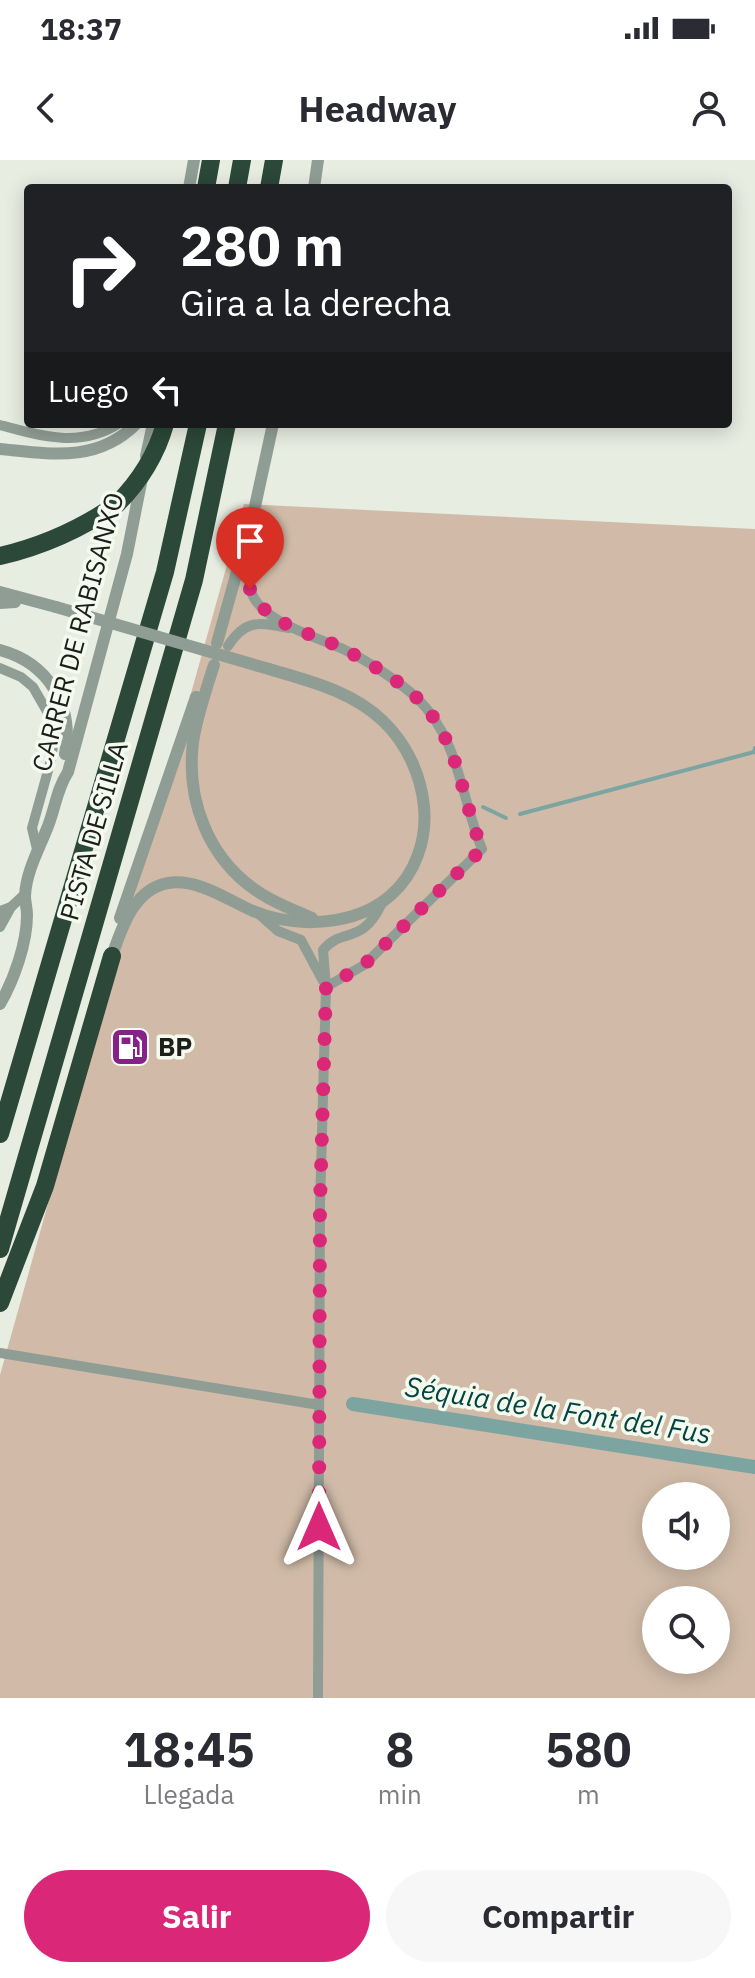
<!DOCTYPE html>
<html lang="es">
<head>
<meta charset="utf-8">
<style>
	:root { --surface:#fff; --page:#f7f7f7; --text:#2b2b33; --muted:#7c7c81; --accent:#db2777 }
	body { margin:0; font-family:"IBM Plex Sans",sans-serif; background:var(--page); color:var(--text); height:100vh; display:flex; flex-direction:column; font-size:30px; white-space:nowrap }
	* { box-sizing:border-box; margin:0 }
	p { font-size:26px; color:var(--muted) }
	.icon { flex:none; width:44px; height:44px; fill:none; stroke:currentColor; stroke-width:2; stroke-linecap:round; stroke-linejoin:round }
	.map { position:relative; height:1538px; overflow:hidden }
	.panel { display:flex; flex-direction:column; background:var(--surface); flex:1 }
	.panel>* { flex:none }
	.banner { position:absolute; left:24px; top:24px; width:708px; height:244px; border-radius:8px; box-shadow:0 4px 20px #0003; background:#202124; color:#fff; overflow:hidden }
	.tools { position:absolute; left:642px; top:1322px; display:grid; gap:16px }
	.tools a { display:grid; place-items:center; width:88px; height:88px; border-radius:50%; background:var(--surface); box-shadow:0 4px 20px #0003; font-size:40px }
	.pin { position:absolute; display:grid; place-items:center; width:68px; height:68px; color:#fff; margin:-82px -34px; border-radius:50% 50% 50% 0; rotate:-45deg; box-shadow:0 0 8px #0007 }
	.pin .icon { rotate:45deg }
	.me { position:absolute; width:88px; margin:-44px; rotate:0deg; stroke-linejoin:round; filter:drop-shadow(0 0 6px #0008) }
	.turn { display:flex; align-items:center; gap:28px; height:168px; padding:0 24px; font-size:36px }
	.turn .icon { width:104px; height:104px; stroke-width:2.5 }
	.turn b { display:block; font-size:56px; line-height:68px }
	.then { display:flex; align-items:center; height:76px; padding:0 24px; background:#0003; gap:16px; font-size:30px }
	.eta { display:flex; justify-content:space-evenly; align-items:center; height:136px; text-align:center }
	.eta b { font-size:48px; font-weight:700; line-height:56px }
	.button { display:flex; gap:16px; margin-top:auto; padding:16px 24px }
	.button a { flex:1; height:92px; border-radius:48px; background:var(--accent); color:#fff; font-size:32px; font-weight:700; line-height:92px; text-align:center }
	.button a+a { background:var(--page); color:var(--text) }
	.status { display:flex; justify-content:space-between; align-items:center; height:56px; padding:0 40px; background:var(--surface); direction:ltr }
	.status svg { height:22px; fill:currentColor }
	header { display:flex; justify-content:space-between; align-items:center; height:104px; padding:0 24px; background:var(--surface); font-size:36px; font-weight:700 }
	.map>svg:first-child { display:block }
	.green { fill:#d1bba8; fill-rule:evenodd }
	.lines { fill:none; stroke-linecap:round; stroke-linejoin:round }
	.stream { stroke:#7ca5a2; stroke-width:4 }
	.canal { stroke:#7ca5a2; stroke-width:14 }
	.minor { stroke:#909d95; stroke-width:10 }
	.tertiary { stroke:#909d95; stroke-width:12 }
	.motorway { stroke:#2b4838; stroke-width:18 }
	.tertiary-bridge { stroke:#909d95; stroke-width:12 }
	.motorway-bridge { stroke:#2b4838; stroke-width:18 }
	.route { stroke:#db2777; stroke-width:14; stroke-dasharray:0 25.2 }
	.labels { text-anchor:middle; stroke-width:7; stroke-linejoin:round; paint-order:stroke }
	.street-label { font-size:26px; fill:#1c1e1a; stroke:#f5faef }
	.poi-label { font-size:26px; font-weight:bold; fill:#1c1e1a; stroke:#f5faef; text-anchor:start }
	.water-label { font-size:28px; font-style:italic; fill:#044543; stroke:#f5faef }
</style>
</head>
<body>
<div class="status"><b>18:37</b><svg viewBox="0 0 49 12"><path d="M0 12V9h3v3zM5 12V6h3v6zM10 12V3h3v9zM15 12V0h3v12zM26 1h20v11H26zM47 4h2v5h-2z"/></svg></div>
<header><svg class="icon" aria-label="back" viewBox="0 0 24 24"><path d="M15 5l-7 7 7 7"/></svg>Headway<svg class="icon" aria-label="person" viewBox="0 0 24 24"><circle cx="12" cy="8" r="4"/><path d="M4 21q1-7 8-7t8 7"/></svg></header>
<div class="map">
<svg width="755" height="1538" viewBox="0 0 755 1538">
	<rect width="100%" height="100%" fill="#e8ede2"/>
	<path class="green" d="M244 344 755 369V1538H0V1215ZM656 1336H716V1396H656ZM656 1440H716V1500H656Z"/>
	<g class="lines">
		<g class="stream">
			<polyline points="483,647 506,658"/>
			<polyline points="520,654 754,592 755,588"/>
		</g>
		<polyline class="canal" points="353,1244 755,1307"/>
		<g class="minor">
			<path d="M0 265C40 276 80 288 118 264"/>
			<path d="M254 359C255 367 257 376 256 383 255 400 246 414 251 431 260 462 320 478 347 491 368 501 401 523 418 539 459 580 461 637 482 689L364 805 326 827"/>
			<path d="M228 486C246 458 259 463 289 468"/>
			<polyline points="0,508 21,517 33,527 52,560 54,578 51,600 32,668 37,689"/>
			<polyline points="0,751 11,747 25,734"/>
			<polyline points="260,755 278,771 301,780 323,821"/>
			<polyline points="0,767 11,747"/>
			<polyline points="0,1193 319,1245"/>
			<path d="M318 1538 320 1046 326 827 323 790C343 766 361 787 382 743"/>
		</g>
		<g class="tertiary">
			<polyline points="189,28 194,0"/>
			<polyline points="314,28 318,0"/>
			<path d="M0 289C50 294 97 303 136 264"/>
			<polyline points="146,296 153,264"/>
			<polyline points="0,432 56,447"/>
			<polyline points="0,443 15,442"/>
			<polyline points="217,483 254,351 273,264"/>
			<path d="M0 490C48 503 74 545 65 594"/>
			<path d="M214 505C206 530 197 556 193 582 186 640 208 698 257 731 274 743 294 750 312 758"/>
			<polyline points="120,758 196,537"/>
			<path d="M112 796C122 767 134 729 168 723 197 718 228 740 253 751 296 769 356 766 391 735 416 713 427 679 424 647 421 615 407 584 383 561 352 531 309 521 269 509"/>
			<path d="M0 844C14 820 27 783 27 755 27 748 25 742 25 736 26 713 38 691 46 671 55 651 56 630 68 612L127 394 142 318"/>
		</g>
		<g class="motorway">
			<polyline points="206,28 211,0"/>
			<polyline points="237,28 242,0"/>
			<polyline points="269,28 274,0"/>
			<path d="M0 396C43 386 81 369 117 344"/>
			<polyline points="0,974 165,412 198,264"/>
			<polyline points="0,1089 194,420 227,264"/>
			<polyline points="0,1143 45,1026 112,796"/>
		</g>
		<polyline class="tertiary-bridge" points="56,447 269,509"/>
		<path class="motorway-bridge" d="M117 344C140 321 156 296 165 264"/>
	</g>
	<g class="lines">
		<path class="route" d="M250 429C267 468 318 473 351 493 373 505 399 521 417 538 459 579 461 637 482 689L364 805 326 827 320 1046 319 1367"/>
	</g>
	<defs>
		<g id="fuel-square" transform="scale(2)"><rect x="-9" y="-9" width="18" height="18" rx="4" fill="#862189" stroke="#f5faef"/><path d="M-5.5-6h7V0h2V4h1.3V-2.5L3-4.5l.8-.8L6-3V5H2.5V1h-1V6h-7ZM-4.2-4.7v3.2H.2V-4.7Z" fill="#fff"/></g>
	</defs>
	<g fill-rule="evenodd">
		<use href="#fuel-square" x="130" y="887"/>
	</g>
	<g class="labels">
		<g class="street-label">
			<text transform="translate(78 472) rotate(-75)" y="9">CARRER DE RABISANXO</text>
			<text transform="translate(94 671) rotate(-74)" y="9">PISTA DE SILLA</text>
		</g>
		<g class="poi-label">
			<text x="158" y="896">BP</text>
		</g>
		<g class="water-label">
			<text transform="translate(558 1250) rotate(9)" y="10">Séquia de la Font del Fus</text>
		</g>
	</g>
</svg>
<div class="tools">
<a><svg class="icon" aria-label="sound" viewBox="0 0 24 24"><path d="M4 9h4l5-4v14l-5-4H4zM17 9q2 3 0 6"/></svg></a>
<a><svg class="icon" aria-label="search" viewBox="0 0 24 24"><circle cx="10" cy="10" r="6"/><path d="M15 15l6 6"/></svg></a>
</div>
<div class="pin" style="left:250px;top:429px;background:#d93025"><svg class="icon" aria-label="arrive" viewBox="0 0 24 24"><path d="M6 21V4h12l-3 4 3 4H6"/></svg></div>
<svg class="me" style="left:319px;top:1367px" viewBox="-20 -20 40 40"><path d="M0-17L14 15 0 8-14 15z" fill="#db2777" stroke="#fff" stroke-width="4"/></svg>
<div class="banner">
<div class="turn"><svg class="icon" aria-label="right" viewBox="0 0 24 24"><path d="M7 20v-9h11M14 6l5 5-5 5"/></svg><div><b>280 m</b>Gira a la derecha</div></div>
<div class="then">Luego<svg class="icon" aria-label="left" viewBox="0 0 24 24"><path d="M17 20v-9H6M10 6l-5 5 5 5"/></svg></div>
</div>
</div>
<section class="panel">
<div class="eta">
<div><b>18:45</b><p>Llegada</p></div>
<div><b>8</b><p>min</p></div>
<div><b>580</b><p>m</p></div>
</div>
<div class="button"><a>Salir</a><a>Compartir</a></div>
</section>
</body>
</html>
